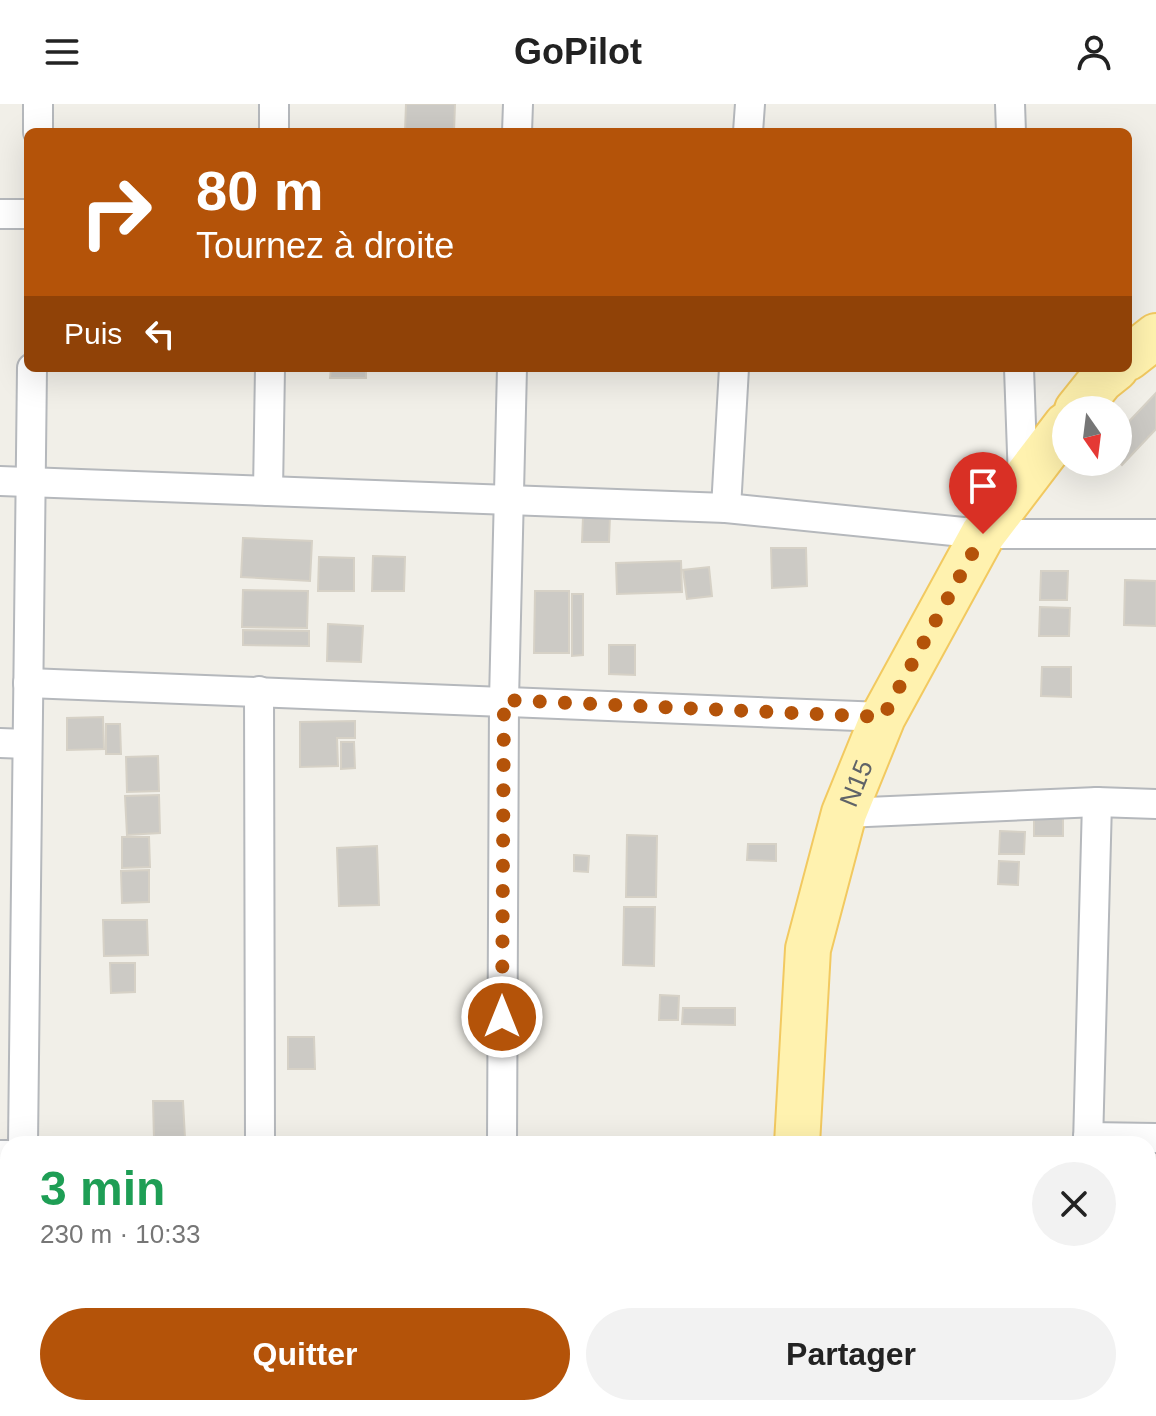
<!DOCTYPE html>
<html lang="fr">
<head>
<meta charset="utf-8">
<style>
	:root { --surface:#fff; --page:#f2f2f2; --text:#222; --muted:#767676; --accent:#b45309 }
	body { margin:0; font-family:Helvetica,sans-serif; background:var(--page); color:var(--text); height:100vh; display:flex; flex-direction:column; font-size:30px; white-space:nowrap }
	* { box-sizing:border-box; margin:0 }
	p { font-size:26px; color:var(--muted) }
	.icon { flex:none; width:44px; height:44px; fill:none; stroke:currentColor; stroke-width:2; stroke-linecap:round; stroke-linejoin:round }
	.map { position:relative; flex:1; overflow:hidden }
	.side { position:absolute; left:0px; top:1032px; width:1156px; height:280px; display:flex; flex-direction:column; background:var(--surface); border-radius:24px 24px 0 0; box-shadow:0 8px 32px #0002 }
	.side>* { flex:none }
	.banner { position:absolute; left:24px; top:24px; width:1108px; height:244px; border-radius:12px; box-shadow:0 8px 32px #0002; background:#b45309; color:#fff; overflow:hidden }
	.needle { width:52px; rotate:166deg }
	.controls { position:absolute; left:1052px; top:292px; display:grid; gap:16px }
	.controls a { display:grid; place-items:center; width:80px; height:80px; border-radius:50%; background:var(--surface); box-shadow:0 8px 32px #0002; font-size:40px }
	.pin { position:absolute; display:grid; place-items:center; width:68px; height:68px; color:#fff; margin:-82px -34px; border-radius:50% 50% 50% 0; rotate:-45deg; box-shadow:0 0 8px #0007 }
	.pin .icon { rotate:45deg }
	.me { position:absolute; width:88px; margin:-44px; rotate:0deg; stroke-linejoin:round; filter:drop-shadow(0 0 6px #0008) }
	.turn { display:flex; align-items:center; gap:28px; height:168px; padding:0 40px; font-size:36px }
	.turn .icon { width:104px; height:104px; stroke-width:2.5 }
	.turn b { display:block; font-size:56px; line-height:68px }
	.then { display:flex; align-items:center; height:76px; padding:0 40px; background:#0003; gap:16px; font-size:30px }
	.round { display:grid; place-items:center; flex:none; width:84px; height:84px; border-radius:42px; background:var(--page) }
	.head { display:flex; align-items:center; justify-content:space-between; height:136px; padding:0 40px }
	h1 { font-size:48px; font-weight:700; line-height:60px; color:#1e9e55 }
	.action { display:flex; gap:16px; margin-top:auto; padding:16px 40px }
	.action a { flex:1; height:92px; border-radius:48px; background:var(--accent); color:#fff; font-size:32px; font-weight:700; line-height:92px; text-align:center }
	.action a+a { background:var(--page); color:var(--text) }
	header { display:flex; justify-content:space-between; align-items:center; height:104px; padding:0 40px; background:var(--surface); font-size:36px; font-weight:700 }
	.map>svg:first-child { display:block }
	.building { fill:#cccac5; stroke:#d6d1c6; stroke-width:2 }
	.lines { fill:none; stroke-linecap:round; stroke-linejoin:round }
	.minor-casing { stroke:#b5b8bc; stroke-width:32 }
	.tertiary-casing { stroke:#b5b8bc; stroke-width:40 }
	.primary-casing { stroke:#f2c960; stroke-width:48 }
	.minor { stroke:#fff; stroke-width:28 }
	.tertiary { stroke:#fff; stroke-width:36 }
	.primary { stroke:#fff2af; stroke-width:44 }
	.route { stroke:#b45309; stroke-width:14; stroke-dasharray:0 25.2 }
	.labels { text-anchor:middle; stroke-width:8; stroke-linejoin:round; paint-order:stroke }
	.street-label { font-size:26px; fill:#5f6368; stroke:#fff }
</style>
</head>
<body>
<header><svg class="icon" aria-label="menu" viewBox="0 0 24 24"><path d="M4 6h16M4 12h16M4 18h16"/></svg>GoPilot<svg class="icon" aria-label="person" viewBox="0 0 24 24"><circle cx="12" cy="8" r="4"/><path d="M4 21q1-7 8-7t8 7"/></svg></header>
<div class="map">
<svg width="1156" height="1312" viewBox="0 0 1156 1312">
	<rect width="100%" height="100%" fill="#f1efe8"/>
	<g class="building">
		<polygon points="406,0 455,0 454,28 405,28"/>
		<polygon points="331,264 366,264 366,274 330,274"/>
		<polygon points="1156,289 1156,325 1122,361 1118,357 1118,329"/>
		<polygon points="583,413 610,413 609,438 582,438"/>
		<polygon points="243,434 312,437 310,477 241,473"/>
		<polygon points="771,444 806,444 807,482 772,484"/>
		<polygon points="373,452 405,453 404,487 372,487"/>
		<polygon points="319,453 354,454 354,487 318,487"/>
		<polygon points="681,457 682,488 617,490 616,459"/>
		<polygon points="709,463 712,492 687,495 683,466"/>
		<polygon points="1041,467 1068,467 1067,496 1040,496"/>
		<polygon points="1125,476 1156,477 1156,522 1124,521"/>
		<polygon points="243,486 308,487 307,524 242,523"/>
		<polygon points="535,487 569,487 569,549 534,549"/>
		<polygon points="572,490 583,490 583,551 572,552"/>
		<polygon points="1040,503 1070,504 1069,532 1039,532"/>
		<polygon points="328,520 363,522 361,558 327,557"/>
		<polygon points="243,526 309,527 309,542 243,541"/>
		<polygon points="609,541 635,541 635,571 609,570"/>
		<polygon points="1042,563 1071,563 1071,593 1041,592"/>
		<polygon points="103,613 104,645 67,646 67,614"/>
		<polygon points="355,617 355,634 337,634 338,662 300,663 300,618"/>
		<polygon points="106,620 120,620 121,650 106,650"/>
		<polygon points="341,638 354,638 355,664 341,665"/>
		<polygon points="158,652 159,687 127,688 126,653"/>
		<polygon points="159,691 160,729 127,731 125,692"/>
		<rect x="1034" y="707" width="29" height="25"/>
		<polygon points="1000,727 1025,728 1024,750 999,750"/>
		<polygon points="627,731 657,732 656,793 626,793"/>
		<polygon points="122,733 149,733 150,763 122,764"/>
		<polygon points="748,740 776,740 776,757 747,756"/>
		<polygon points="377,742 379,801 339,802 337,744"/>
		<polygon points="574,751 589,752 588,768 574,767"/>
		<polygon points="999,757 1019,758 1018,781 998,780"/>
		<polygon points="149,766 149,798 122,799 121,767"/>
		<polygon points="624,803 655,803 654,862 623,861"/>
		<polygon points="103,816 147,816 148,851 104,852"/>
		<polygon points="110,859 135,859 135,888 111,889"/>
		<polygon points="660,891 679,892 678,916 659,916"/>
		<polygon points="683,904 735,904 735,921 682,920"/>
		<polygon points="288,933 314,933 315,965 288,965"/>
		<polygon points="153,997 183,997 185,1034 154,1035"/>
		<polygon points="828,1304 874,1304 873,1312 828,1311"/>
	</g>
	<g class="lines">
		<g class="minor-casing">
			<g id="minor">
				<polyline points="1010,0 1011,28"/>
				<polyline points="38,28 38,0"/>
				<polyline points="274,28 274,0"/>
				<polyline points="517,28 518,0"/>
				<polyline points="748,28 750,0"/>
				<polyline points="0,110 28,110"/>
				<polyline points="1019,264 1023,377"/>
				<polyline points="0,377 726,404 983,430 1156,430"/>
				<polyline points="268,387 270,264"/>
				<polyline points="726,404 734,264"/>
				<polyline points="28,579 883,613"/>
				<polyline points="259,587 260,1040"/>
				<polyline points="0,639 27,640"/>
				<polyline points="844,709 1097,698 1156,700"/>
				<polyline points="1088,1033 1156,1034"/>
				<polyline points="23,1040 32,264"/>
				<polyline points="502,1040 504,596 512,264"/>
				<polyline points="1088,1040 1097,698"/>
				<polyline points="0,1051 8,1051"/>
				<polyline points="260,1304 260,1312"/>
				<polyline points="500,1312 500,1304"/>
				<polyline points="1081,1312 1081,1304"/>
			</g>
		</g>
		<g class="tertiary-casing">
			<polyline id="tertiary" points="0,1307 181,1312"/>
		</g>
		<g class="primary-casing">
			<g id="primary">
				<polyline points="1128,254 1156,232"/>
				<polyline points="1077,306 1101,276 1116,264"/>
				<path id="s1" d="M797 1040 808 845 844 709 883 613 983 430 1066 321"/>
				<polyline points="812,1304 812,1312"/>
			</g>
		</g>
		<use href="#minor" class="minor"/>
		<use href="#tertiary" class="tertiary"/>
		<use href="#primary" class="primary"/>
	</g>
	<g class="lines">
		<polyline class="route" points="502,913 504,596 883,613 983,430"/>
	</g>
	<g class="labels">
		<g class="street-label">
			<text dy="9" stroke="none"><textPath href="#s1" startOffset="368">N15</textPath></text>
		</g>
	</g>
</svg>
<div class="controls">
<a><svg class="needle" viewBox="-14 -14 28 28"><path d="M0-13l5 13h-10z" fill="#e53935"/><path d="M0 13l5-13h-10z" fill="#767676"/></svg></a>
</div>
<div class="pin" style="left:983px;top:430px;background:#d93025"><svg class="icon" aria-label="arrive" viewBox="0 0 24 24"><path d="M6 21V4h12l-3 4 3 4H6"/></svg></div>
<svg class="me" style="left:502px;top:913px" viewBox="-20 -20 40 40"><circle r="17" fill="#b45309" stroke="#fff" stroke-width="3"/><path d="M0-11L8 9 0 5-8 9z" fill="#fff"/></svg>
<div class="banner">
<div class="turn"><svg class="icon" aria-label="right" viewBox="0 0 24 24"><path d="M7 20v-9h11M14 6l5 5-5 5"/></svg><div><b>80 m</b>Tournez à droite</div></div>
<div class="then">Puis<svg class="icon" aria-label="left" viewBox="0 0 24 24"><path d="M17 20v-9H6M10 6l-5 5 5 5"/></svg></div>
</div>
<section class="side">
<div class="head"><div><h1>3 min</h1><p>230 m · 10:33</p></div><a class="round"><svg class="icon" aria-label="close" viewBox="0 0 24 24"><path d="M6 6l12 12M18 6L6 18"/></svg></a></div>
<div class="action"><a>Quitter</a><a>Partager</a></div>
</section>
</div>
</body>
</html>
